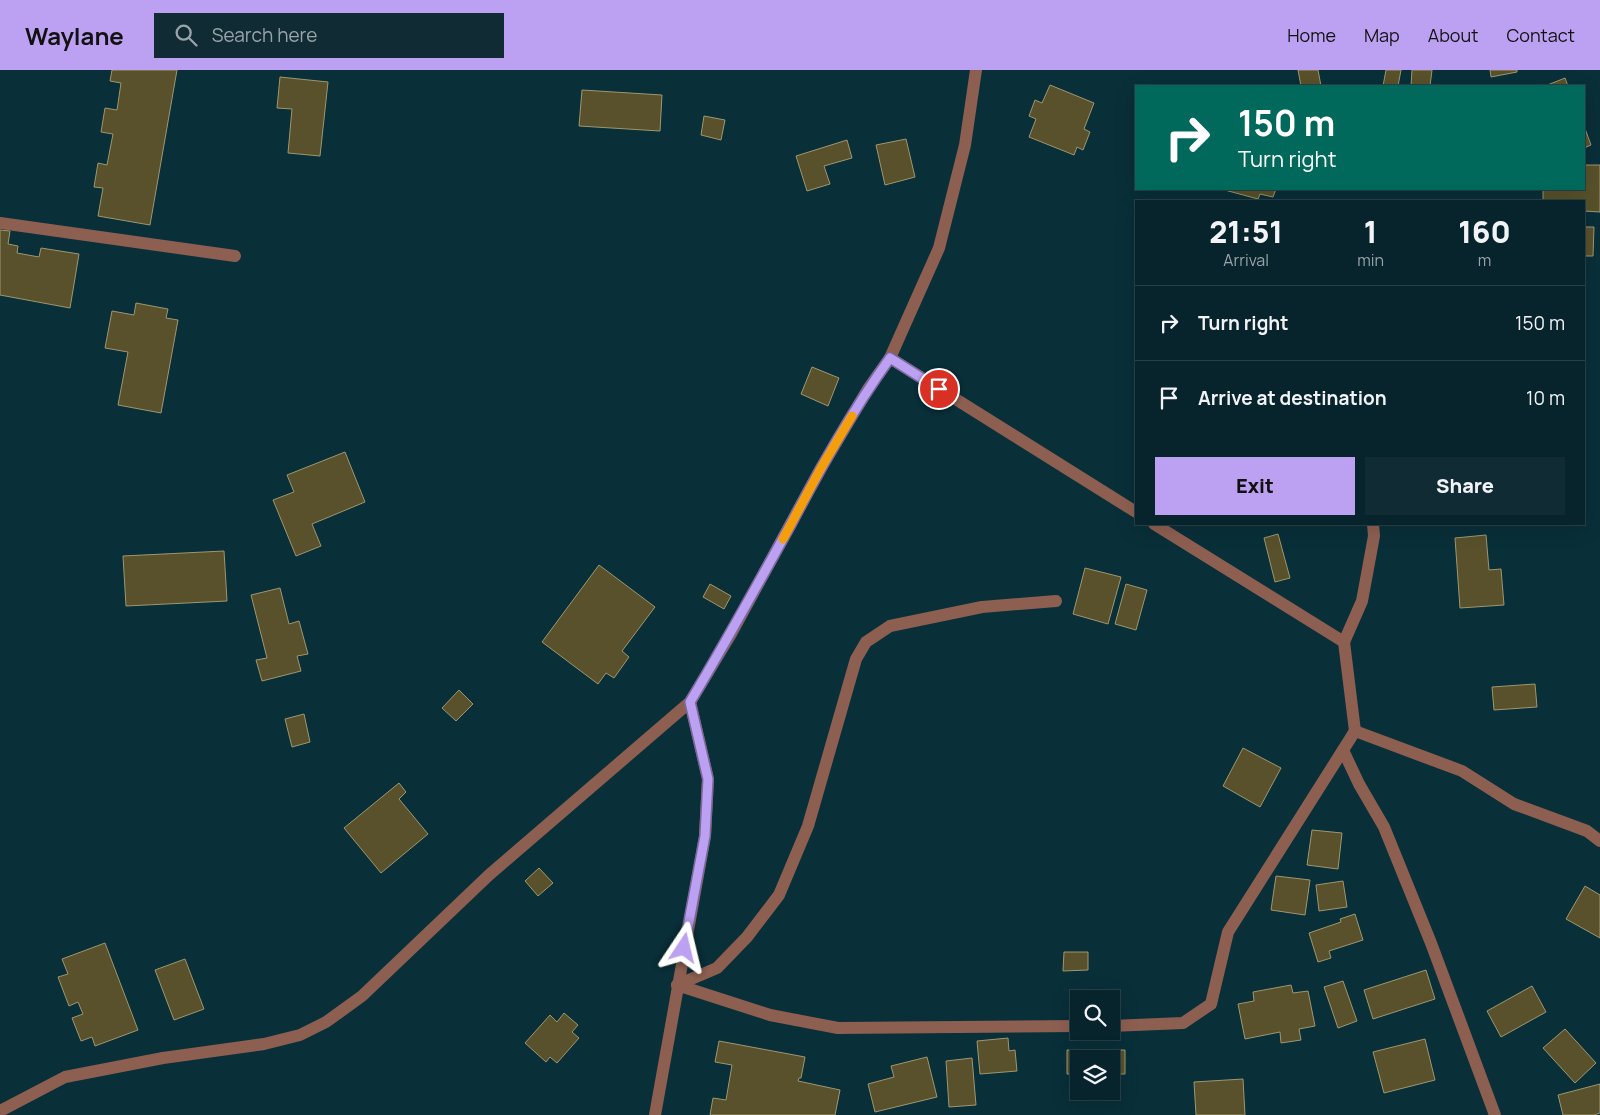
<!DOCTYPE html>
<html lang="en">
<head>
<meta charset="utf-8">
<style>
	:root { --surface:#07232b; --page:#102b33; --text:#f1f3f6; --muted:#98a4a9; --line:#284047; --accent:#bca0f2 }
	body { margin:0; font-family:Manrope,sans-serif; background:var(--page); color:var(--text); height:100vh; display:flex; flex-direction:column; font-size:19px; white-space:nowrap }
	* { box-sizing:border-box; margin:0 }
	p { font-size:16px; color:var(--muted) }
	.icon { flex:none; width:28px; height:28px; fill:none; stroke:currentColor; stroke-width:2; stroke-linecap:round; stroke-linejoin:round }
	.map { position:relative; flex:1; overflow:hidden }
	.details { position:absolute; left:1135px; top:130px; width:450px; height:325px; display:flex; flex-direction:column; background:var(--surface); border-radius:0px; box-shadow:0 5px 20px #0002,0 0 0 1px var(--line) }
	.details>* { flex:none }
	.banner { position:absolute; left:1135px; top:15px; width:450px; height:105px; border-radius:0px; box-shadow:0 5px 20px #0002,0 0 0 1px var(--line); background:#00695c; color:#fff; overflow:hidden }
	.fabs { position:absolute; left:1070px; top:920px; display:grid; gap:10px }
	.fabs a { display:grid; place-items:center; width:50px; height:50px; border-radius:0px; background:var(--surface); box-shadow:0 5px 20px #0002,0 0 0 1px var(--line); font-size:25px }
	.pin { position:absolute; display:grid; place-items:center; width:42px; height:42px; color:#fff; margin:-21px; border:2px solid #fff; border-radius:50%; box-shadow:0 1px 5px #0007 }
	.me { position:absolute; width:55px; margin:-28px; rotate:10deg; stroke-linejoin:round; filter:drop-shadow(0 0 4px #0008) }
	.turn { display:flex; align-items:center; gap:18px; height:105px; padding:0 20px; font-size:22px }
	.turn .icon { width:65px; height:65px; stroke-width:2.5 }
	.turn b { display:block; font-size:35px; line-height:42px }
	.eta { display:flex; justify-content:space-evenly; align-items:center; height:85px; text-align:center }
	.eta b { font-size:30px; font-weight:800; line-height:35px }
	.primary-button { display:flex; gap:10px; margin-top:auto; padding:10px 20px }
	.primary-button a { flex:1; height:58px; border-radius:0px; background:var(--accent); color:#111; font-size:20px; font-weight:800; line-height:58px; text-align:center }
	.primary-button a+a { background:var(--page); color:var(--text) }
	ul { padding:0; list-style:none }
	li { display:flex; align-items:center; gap:15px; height:75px; padding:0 20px; border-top:1px solid var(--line) }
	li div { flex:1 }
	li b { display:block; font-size:19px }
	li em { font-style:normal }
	header { display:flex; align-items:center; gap:30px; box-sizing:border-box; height:70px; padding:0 25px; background:var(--accent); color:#111 }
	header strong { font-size:24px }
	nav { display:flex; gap:28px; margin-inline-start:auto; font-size:18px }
	.search { width:350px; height:45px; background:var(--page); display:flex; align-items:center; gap:12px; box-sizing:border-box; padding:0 18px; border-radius:0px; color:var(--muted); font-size:19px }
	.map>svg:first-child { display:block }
	.building { fill:#58512b; stroke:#9f976f }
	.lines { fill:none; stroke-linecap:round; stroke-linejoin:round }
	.street { stroke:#8d5f51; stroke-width:12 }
	.route-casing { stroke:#7a689d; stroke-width:12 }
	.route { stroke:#bca0f2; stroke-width:9 }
	.slow { stroke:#f59e0b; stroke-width:9 }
</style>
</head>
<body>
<header>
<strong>Waylane</strong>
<div class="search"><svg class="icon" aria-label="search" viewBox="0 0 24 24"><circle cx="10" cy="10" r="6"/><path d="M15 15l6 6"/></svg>Search here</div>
<nav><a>Home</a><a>Map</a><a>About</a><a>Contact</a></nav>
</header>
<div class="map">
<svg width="1600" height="1045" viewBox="0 0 1600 1045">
	<rect width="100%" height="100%" fill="#092f39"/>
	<g class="building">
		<polygon points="112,0 177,0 150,155 98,146 103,118 94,117 98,93 107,95 113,64 101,62 105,38 117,40 121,13 110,11"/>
		<polygon points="1298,0 1318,0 1321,16 1301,16"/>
		<polygon points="1386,0 1401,0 1398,16 1383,16"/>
		<polygon points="1412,0 1432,0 1430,16 1411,16"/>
		<polygon points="1490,0 1517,0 1517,2 1491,7"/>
		<polygon points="280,7 328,12 320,86 288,83 292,39 277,38"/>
		<polygon points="1565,8 1568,16 1545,16"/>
		<polygon points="1050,15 1094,33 1084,59 1090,62 1083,80 1077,77 1074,85 1029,67 1036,49 1029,46 1035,30 1042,33"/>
		<polygon points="582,20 662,25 660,61 579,56"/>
		<polygon points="704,46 725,50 721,70 701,65"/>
		<polygon points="1584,56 1591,75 1584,78"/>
		<polygon points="906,69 915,107 885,115 876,75"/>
		<polygon points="847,70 852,88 824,96 830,114 807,121 796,86"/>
		<polygon points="1584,95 1600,95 1600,142 1584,141 1584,131 1543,131 1543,119 1584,119"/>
		<polygon points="1221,119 1276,119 1273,127 1260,124 1258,129"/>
		<polygon points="1584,157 1594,157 1593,186 1584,186"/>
		<polygon points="0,160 10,161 8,174 18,176 17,183 39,187 41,178 79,184 70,238 0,225"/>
		<polygon points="136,233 168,239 166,248 178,250 161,343 118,335 128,282 105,278 112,241 134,245"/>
		<polygon points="812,297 839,308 828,336 801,324"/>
		<polygon points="345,382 365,432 312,454 321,476 296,486 273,430 294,422 287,405"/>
		<polygon points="1278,464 1290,508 1275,512 1264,468"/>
		<polygon points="1486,465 1489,500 1501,499 1504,535 1460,538 1455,468"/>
		<polygon points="224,481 227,531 126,536 123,486"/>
		<polygon points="599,495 655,537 622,581 629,587 614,608 606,603 598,614 542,572"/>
		<polygon points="1085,498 1121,507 1108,554 1073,544"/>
		<polygon points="710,514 731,526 724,539 703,527"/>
		<polygon points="1126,514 1147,520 1136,560 1115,554"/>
		<polygon points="280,518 289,554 299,551 308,584 297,586 301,601 262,611 256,590 267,588 251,525"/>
		<polygon points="1535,614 1537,637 1494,640 1492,617"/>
		<polygon points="459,620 473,634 456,651 442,638"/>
		<polygon points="304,644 310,672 292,677 285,649"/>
		<polygon points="1243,678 1281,698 1260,737 1223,716"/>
		<polygon points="399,713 406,722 399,729 428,764 381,803 344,758"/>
		<polygon points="1312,760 1342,763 1338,799 1307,795"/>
		<polygon points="539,798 553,813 538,826 525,811"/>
		<polygon points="1276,806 1310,810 1305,845 1271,840"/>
		<polygon points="1343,811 1347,837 1319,841 1316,815"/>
		<polygon points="1585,816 1600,825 1600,868 1566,849"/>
		<polygon points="1355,844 1363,870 1329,881 1331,888 1318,892 1309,863 1341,852 1340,849"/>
		<polygon points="105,873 138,960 95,976 92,967 81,971 72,948 83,944 78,932 69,936 58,907 68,904 62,889"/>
		<polygon points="1064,882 1088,882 1088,900 1063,901"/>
		<polygon points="185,889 204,939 174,950 155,900"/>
		<polygon points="1426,900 1435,929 1373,949 1364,920"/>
		<polygon points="1343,911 1357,951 1338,958 1324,917"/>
		<polygon points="1291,915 1293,923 1308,921 1315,956 1299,959 1301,970 1281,973 1280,962 1245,969 1238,934 1254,931 1253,922"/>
		<polygon points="1532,916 1546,942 1501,967 1487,941"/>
		<polygon points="564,943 578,955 572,962 579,968 557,993 550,987 546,992 525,973 550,945 557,952"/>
		<polygon points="1565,959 1596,993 1575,1013 1543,978"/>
		<polygon points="1008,968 1009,981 1015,980 1017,1001 980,1004 977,971"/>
		<polygon points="1425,969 1435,1010 1384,1023 1373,982"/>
		<polygon points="719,971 805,987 801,1008 799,1008 798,1011 840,1020 835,1045 710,1045 713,1028 726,1030 732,995 715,992"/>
		<polygon points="1067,980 1125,980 1125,1004 1111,1004 1111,989 1079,989 1079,1004 1067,1004"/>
		<polygon points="927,987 937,1027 875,1042 868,1014 894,1007 891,996"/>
		<polygon points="972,988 976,1035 949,1037 946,991"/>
		<polygon points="1243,1009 1245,1045 1196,1045 1194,1012"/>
		<polygon points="1600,1014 1600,1043 1594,1045 1563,1045 1558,1025"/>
	</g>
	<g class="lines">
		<g class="street">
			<polyline points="0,153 235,186"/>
			<polyline points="890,288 1136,442"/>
			<polyline points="1154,454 1344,572 1362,531 1374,466 1373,454"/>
			<polyline points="1344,572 1355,661"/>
			<polyline points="1343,680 1359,714 1384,757 1431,873 1495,1045"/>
			<polyline points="677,915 717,898 747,867 779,825 808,756 856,589 866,572 890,556 982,537 1056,531"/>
			<polyline points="677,915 770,945 838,958 1079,956"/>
			<polyline points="1111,956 1183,953 1211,934 1228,862 1355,661 1462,701 1514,734 1587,761 1600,771"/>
			<polyline points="0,1041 65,1007 163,988 264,974 300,965 326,952 362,926 489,805 690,632 731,564 821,398 868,319 890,288 939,178 965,75 976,0"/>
			<polyline points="655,1045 705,766 708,709 690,632"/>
		</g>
	</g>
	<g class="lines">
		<g class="route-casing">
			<path id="route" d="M684 878 705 766 708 709 690 632C725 574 758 514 791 454 821 397 852 341 890 288L939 319"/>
		</g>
		<use href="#route" class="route"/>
		<polyline class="slow" points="783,469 821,398 852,346"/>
	</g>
</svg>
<div class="fabs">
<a><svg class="icon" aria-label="search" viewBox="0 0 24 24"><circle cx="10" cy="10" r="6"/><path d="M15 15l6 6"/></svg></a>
<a><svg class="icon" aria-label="layers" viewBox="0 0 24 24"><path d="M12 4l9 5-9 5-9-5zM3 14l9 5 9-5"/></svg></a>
</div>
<div class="pin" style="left:939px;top:319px;background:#d93025"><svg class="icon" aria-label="arrive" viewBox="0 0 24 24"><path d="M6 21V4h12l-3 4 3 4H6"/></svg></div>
<svg class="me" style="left:684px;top:878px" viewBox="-20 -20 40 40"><path d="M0-17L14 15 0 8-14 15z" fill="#bca0f2" stroke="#fff" stroke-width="4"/></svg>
<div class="banner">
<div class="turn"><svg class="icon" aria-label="right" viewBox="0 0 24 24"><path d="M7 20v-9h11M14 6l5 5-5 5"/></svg><div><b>150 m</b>Turn right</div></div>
</div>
<section class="details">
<div class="eta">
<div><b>21:51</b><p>Arrival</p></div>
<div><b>1</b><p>min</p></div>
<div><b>160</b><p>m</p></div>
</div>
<ul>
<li><svg class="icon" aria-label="right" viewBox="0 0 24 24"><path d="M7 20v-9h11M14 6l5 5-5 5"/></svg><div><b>Turn right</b></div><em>150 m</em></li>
<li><svg class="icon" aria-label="arrive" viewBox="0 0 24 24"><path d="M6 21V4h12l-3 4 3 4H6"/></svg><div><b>Arrive at destination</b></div><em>10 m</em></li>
</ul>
<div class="primary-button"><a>Exit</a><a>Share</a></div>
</section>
</div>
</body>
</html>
